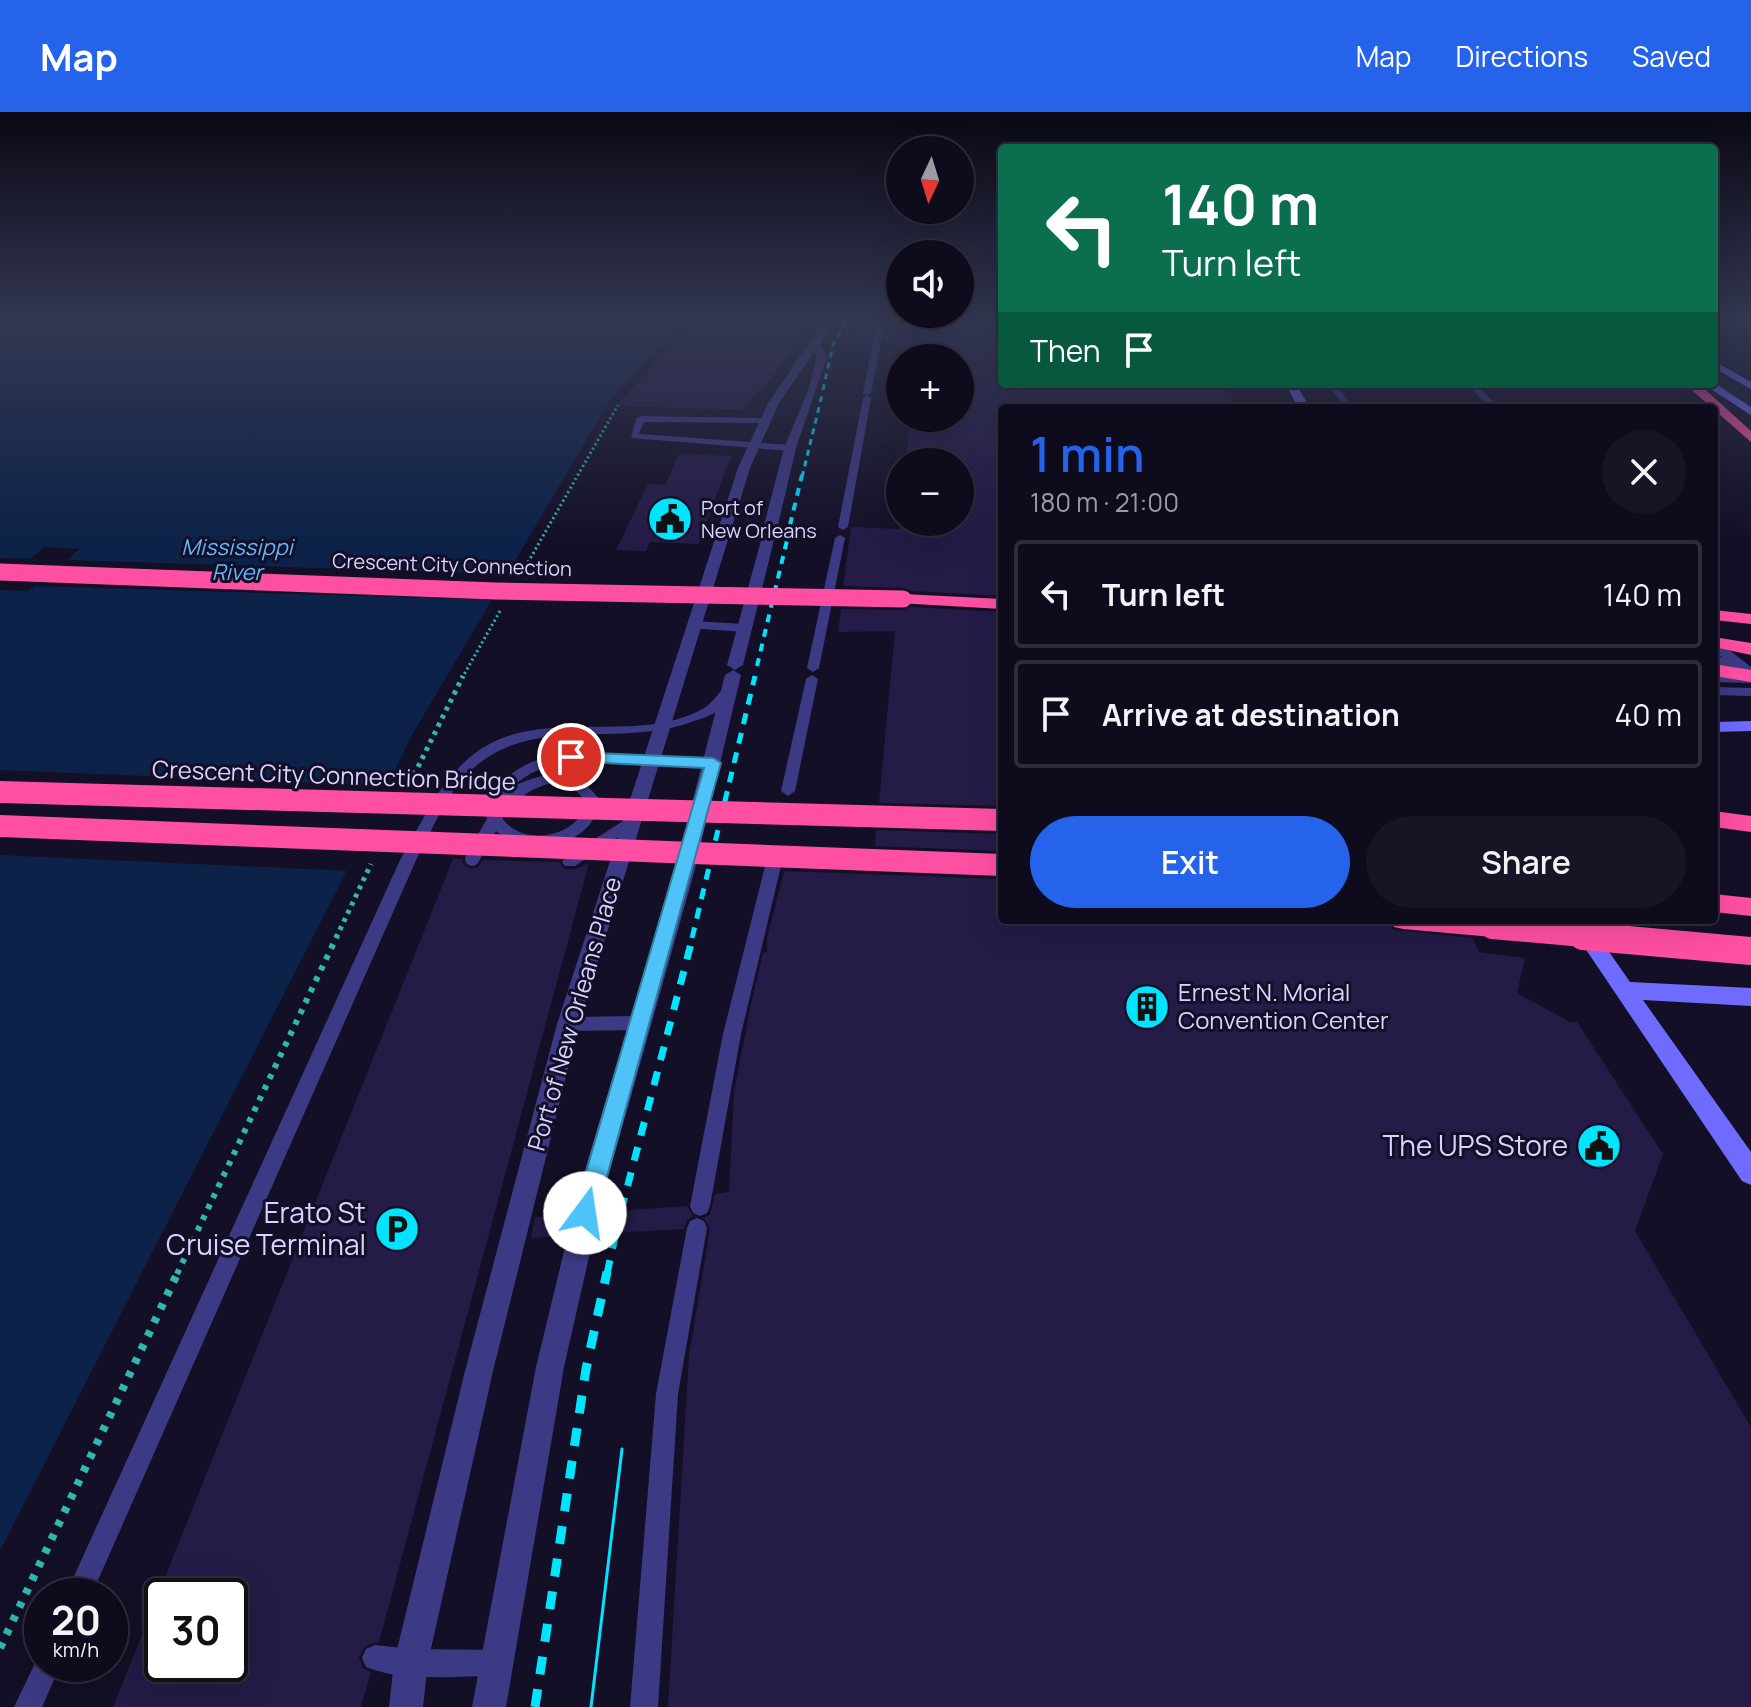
<!DOCTYPE html>
<html lang="en">
<head>
<meta charset="utf-8">
<style>
	:root { --surface:#0e0b1c; --page:#171425; --text:#f1f3f6; --muted:#9b9ba3; --line:#2e2b3b; --accent:#2563eb }
	body { margin:0; font-family:Manrope,sans-serif; background:var(--page); color:var(--text); height:100vh; display:flex; flex-direction:column; font-size:30px; white-space:nowrap }
	* { box-sizing:border-box; margin:0 }
	p { font-size:26px; color:var(--muted) }
	.icon { flex:none; width:44px; height:44px; fill:none; stroke:currentColor; stroke-width:2; stroke-linecap:round; stroke-linejoin:round }
	.map { position:relative; flex:1; overflow:hidden }
	.side { position:absolute; left:998px; top:292px; width:720px; height:520px; display:flex; flex-direction:column; background:var(--surface); border-radius:8px; box-shadow:0 8px 32px #0002,0 0 0 2px var(--line) }
	.side>* { flex:none }
	.hud { position:absolute; left:998px; top:32px; width:720px; height:244px; border-radius:8px; box-shadow:0 8px 32px #0002,0 0 0 2px var(--line); background:#0b6e4f; color:#fff; overflow:hidden }
	.needle { width:52px; rotate:184deg }
	.fabs { position:absolute; left:886px; top:24px; display:grid; gap:16px }
	.fabs a { display:grid; place-items:center; width:88px; height:88px; border-radius:50%; background:var(--surface); box-shadow:0 8px 32px #0002,0 0 0 2px var(--line); font-size:40px }
	.speed { position:absolute; left:24px; top:1466px; display:flex; gap:16px; font-size:40px; font-weight:700; text-align:center }
	.speed>* { display:grid; place-content:center; width:104px; height:104px; border-radius:50%; background:var(--surface); box-shadow:0 8px 32px #0002,0 0 0 2px var(--line); line-height:1 }
	.speed small { font-size:20px; font-weight:400 }
	.speed .limit { border:4px solid #111; border-radius:12px; background:#fff; color:#111 }
	.pin { position:absolute; display:grid; place-items:center; width:68px; height:68px; color:#fff; margin:-34px; border:4px solid #fff; border-radius:50%; box-shadow:0 2px 8px #0007 }
	.me { position:absolute; width:88px; margin:-44px; rotate:14deg; stroke-linejoin:round; filter:drop-shadow(0 0 6px #0008) }
	.turn { display:flex; align-items:center; gap:28px; height:168px; padding:0 32px; font-size:36px }
	.turn .icon { width:104px; height:104px; stroke-width:2.5 }
	.turn b { display:block; font-size:56px; line-height:68px }
	.then { display:flex; align-items:center; height:76px; padding:0 32px; background:#0003; gap:16px; font-size:30px }
	.round { display:grid; place-items:center; flex:none; width:84px; height:84px; border-radius:42px; background:var(--page) }
	.headline { display:flex; align-items:center; justify-content:space-between; height:136px; padding:0 32px }
	h1 { font-size:48px; font-weight:600; line-height:60px; color:var(--accent) }
	.primary-button { display:flex; gap:16px; margin-top:auto; padding:16px 32px }
	.primary-button a { flex:1; height:92px; border-radius:48px; background:var(--accent); color:#fff; font-size:32px; font-weight:600; line-height:92px; text-align:center }
	.primary-button a+a { background:var(--page); color:var(--text) }
	ul { padding:0; list-style:none }
	li { display:flex; align-items:center; gap:24px; height:108px; margin:0 16px 12px; padding:0 16px; border:4px solid var(--line); border-radius:8px }
	li div { flex:1 }
	li b { display:block; font-size:30px }
	li em { font-style:normal }
	header { display:flex; align-items:center; gap:48px; box-sizing:border-box; height:112px; padding:0 40px; background:var(--accent); color:#fff }
	header strong { font-size:38px }
	nav { display:flex; gap:44px; margin-inline-start:auto; font-size:28px }
	.map>svg:first-child { display:block }
	.water { fill:#0c2248 }
	.pier { fill:#130f26 }
	.building { fill:#241b47; fill-rule:evenodd }
	.lines { fill:none; stroke-linecap:round; stroke-linejoin:round }
	.path-far3 { stroke:#2fb8b0; stroke-width:3; stroke-dasharray:2 3; stroke-linecap:butt }
	.path-far2 { stroke:#2fb8b0; stroke-width:5; stroke-dasharray:4 5; stroke-linecap:butt }
	.path-far1 { stroke:#2fb8b0; stroke-width:6; stroke-dasharray:5 7; stroke-linecap:butt }
	.path { stroke:#2fb8b0; stroke-width:8; stroke-dasharray:6 9; stroke-linecap:butt }
	.lane { fill:#3d3a85; fill-rule:evenodd }
	.street { fill:#3d3a85; fill-rule:evenodd }
	.secondary { fill:#6f6bff; fill-rule:evenodd }
	.highway { fill:#ff4fa3; fill-rule:evenodd }
	.tram { stroke:#00e5ff; stroke-width:3 }
	.rail-far4 { stroke:#00e5ff; stroke-width:3; stroke-dasharray:6 5; stroke-linecap:butt }
	.rail-far3 { stroke:#00e5ff; stroke-width:4; stroke-dasharray:8 7; stroke-linecap:butt }
	.rail-far2 { stroke:#00e5ff; stroke-width:5; stroke-dasharray:11 9; stroke-linecap:butt }
	.rail-far1 { stroke:#00e5ff; stroke-width:7; stroke-dasharray:14 12; stroke-linecap:butt }
	.rail { stroke:#00e5ff; stroke-width:9; stroke-dasharray:18 15; stroke-linecap:butt }
	.lane-bridge { stroke:#3d3a85; stroke-width:14 }
	.highway-bridge-far2 { stroke:#ff4fa3; stroke-width:17 }
	.highway-bridge-far1 { stroke:#ff4fa3; stroke-width:22 }
	.highway-bridge { stroke:#ff4fa3; stroke-width:28 }
	.route { fill:#4fc3f7; stroke:#337fa1; stroke-width:2 }
	.labels { text-anchor:middle; stroke-width:6; stroke-linejoin:round; paint-order:stroke }
	.far-poi-label { font-size:20px; fill:#d9d4ff; stroke:#130f26; text-anchor:start }
	.far-street-label { font-size:20px; fill:#d9d4ff; stroke:#130f26 }
	.far-water-label { font-size:22px; font-style:italic; fill:#62b6ff; stroke:#130f26 }
	.street-label { font-size:24px; fill:#d9d4ff; stroke:#130f26 }
	.poi-label { font-size:24px; fill:#d9d4ff; stroke:#130f26; text-anchor:start }
	.near-poi-label { font-size:28px; fill:#d9d4ff; stroke:#130f26; text-anchor:end }
</style>
</head>
<body>
<header>
<strong>Map</strong>
<nav><a>Map</a><a>Directions</a><a>Saved</a></nav>
</header>
<div class="map">
<svg width="1751" height="1595" viewBox="0 0 1751 1595">
	<rect width="100%" height="100%" fill="#130f26"/>
	<polygon class="water" points="0,209 684,209 609,290 412,623 340,772 0,1439"/>
	<g class="pier">
		<polygon points="45,435 79,437 67,448 511,462 496,488 35,474 28,479 0,478 0,446 30,447"/>
		<polygon points="0,658 391,674 351,759 0,743"/>
	</g>
	<g class="building">
		<polygon points="704,209 811,209 762,279 756,279 743,298 616,294 692,212"/>
		<polygon points="1002,211 1002,272 1226,272 1237,296 1002,296 1002,484 911,479 903,476 843,474 851,415 900,417 901,410 960,410 960,350 906,350 910,306 960,306 960,246 915,246 916,232 884,232 887,213"/>
		<polygon points="851,213 873,213 870,231 851,231"/>
		<polygon points="679,342 731,344 698,432 650,430 646,439 616,438 648,372 665,373"/>
		<polygon points="911,495 1002,500 1002,694 879,691 895,519 838,520 841,497 903,498"/>
		<polygon points="876,718 1002,722 1002,739 875,734"/>
		<path d="M453 747H462L464 753 471 757 478 755 483 748 559 750 565 757H575L589 751 379 1530 365 1534 359 1545 363 1556 371 1560 361 1595H113ZM162 1484H230V1552H162Z"/>
		<polygon points="784,759 1002,767 1002,808 1388,808 1393,818 1473,826 1479,840 1525,846 1517,881 1570,910 1577,910 1663,1042 1635,1119 1751,1315 1751,1595 668,1595 689,1243 710,1117 704,1106 710,1102 715,1082 729,1080 734,980 751,892 763,841 767,839 767,826"/>
		<polygon points="687,1094 693,1104 687,1108 684,1117 596,1122 591,1114 597,1111 601,1100"/>
		<polygon points="570,1102 575,1110 569,1113 565,1124 531,1126 535,1105"/>
	</g>
	<g class="lines">
		<g class="path-far3">
			<polyline points="523,459 618,293"/>
			<polyline points="462,566 500,499"/>
		</g>
		<g class="path-far2">
			<polyline points="410,671 463,564"/>
			<polyline points="336,826 371,752"/>
		</g>
		<polyline class="path-far1" points="177,1162 337,824"/>
		<polyline class="path" points="0,1536 178,1160"/>
		<g class="lane">
			<polygon points="877,209 885,209 871,281 867,283 871,286 848,415 843,418 838,415 863,286 867,283 863,281"/>
			<polygon points="1714,209 1751,210 1751,214 1714,213"/>
			<polygon points="1328,272 1336,272 1353,296 1345,296"/>
			<polygon points="1466,272 1475,272 1500,296 1491,296"/>
			<polygon points="640,304 765,306 768,307 768,311 644,310 639,322 790,333 795,336 790,339 631,326 636,307"/>
			<polygon points="840,423 845,426 819,556 813,560 807,556 835,426"/>
			<polygon points="692,509 744,512 750,516 744,520 688,516 688,510"/>
			<polygon points="1714,544 1742,549 1744,552 1738,556 1714,552"/>
			<polygon points="1714,562 1751,563 1751,571 1714,570"/>
			<polygon points="812,563 818,567 795,679 788,684 781,679 806,567"/>
			<path d="M730 573 736 577C730 585 724 594 716 600 710 604 701 607 694 609 629 635 543 606 485 647 451 670 436 711 417 746L91 1484H65L401 746C423 709 439 669 474 642 537 592 637 635 704 596 712 591 719 581 725 574Z"/>
			<polygon points="1714,575 1751,576 1751,584 1714,583"/>
			<path d="M571 640 713 646 720 651 713 656 571 650C548 653 529 659 513 675 542 659 577 656 598 686 597 692 597 699 595 704 578 738 523 743 496 719 490 714 487 705 483 698 504 659 527 647 571 640ZM556 671 576 679 584 687C582 696 581 704 575 710 555 729 515 729 501 704 519 688 529 674 556 671Z"/>
			<polygon points="631,704 638,709 636,713 575,754 565,754 562,750 565,746"/>
			<polygon points="773,748 781,754 741,922 710,1094 707,1101 700,1104 693,1101 690,1094 723,922 765,754"/>
			<polygon points="639,904 645,906 648,911 645,916 639,918 568,919 562,917 559,912 562,907 568,905"/>
			<polygon points="697,1106 704,1109 707,1116 678,1282 658,1595 630,1595 656,1282 687,1116 690,1109"/>
			<path d="M375 1533 411 1537 496 1538 505 1542 509 1551 505 1560 496 1564C457 1564 401 1570 366 1555L362 1546 366 1537Z"/>
			<polygon points="42,1541 42,1552 61,1552 42,1595 14,1595 39,1543"/>
		</g>
		<g class="street">
			<polygon points="824,209 834,209 820,233 827,244 796,336 778,413 771,417 764,413 784,336 808,279 817,244 814,240 779,291 750,356 579,912 493,1259 428,1550 423,1595 389,1595 394,1550 465,1259 557,912 738,356 768,291"/>
			<polygon points="763,421 775,424 743,553 735,558 727,553"/>
			<polygon points="1714,526 1751,555 1751,568 1714,539"/>
			<polygon points="733,558 741,563 694,761 598,1101 594,1110 586,1113 594,1123 564,1255 506,1595 472,1595 536,1255 568,1123 572,1114 580,1111 572,1101 674,761 725,563"/>
		</g>
		<g class="secondary">
			<polygon points="1714,249 1751,270 1751,277 1714,256"/>
			<polygon points="1714,271 1751,295 1751,303 1703,272"/>
			<polygon points="1286,272 1296,272 1310,296 1298,296"/>
			<polygon points="1751,609 1751,619 1714,620 1714,610"/>
			<polygon points="1566,808 1587,808 1630,870 1751,876 1751,894 1643,888 1751,1040 1751,1073 1742,1069"/>
		</g>
		<g class="highway">
			<polygon points="1685,272 1699,272 1751,319 1751,330"/>
			<polygon points="903,482 1002,487 1002,497 897,491 894,487 897,483"/>
			<polygon points="1714,498 1751,502 1751,512 1714,508"/>
			<polygon points="1714,525 1751,531 1751,543 1714,535"/>
			<polygon points="1714,552 1751,558 1751,570 1714,564"/>
			<polygon points="1714,699 1751,704 1751,720 1714,715"/>
			<polygon points="1714,782 1751,786 1751,804 1714,800"/>
			<polygon points="1391,808 1496,808 1504,816 1501,823 1492,825 1403,817 1394,815"/>
		</g>
		<polyline class="tram" points="591,1595 622,1337"/>
		<g class="rail-far4">
			<polyline points="823,278 833,233 847,209"/>
			<polyline points="802,365 822,283"/>
		</g>
		<g class="rail-far3">
			<polyline points="790,413 802,363"/>
			<polyline points="757,554 788,424"/>
		</g>
		<polyline class="rail-far2" points="692,826 755,564"/>
		<g class="rail-far1">
			<polyline points="621,1099 693,824"/>
			<polyline points="607,1162 616,1120"/>
		</g>
		<polyline class="rail" points="535,1595 586,1257 607,1160"/>
		<polyline class="lane-bridge" points="472,747 496,705"/>
		<polyline class="highway-bridge-far2" points="0,460 495,479 903,487"/>
		<g class="highway-bridge-far1">
			<polyline points="0,680 1002,708"/>
			<polyline points="0,714 1002,753"/>
			<polyline points="1492,816 1606,826"/>
		</g>
		<polyline class="highway-bridge" points="1583,824 1751,839"/>
	</g>
	<linearGradient id="sky" x2="0" y2="1"><stop stop-color="#0a0815"/><stop offset="0.48" stop-color="#333752"/><stop offset="1" stop-color="#333752" stop-opacity="0"/></linearGradient>
	<rect width="1751" height="432" fill="url(#sky)"/>
	<polygon class="route" points="571,640 713,646 721,651 597,1101 593,1109 585,1112 577,1109 574,1101 704,656 566,649 564,645"/>
	<defs>
		<g id="civic-disc" transform="scale(2.3)"><circle r="9.5" fill="#00e5ff" stroke="#130f26"/><path d="M-.6-6.5H3V-4.5H.6V-3L4-1V1h2V6H-6V1h2V-1L-.6-3ZM-1.2 2.5V6h2.4V2.5Z" fill="#111"/></g>
		<g id="building-disc" transform="scale(2.3)"><circle r="9.5" fill="#00e5ff" stroke="#130f26"/><path d="M-4-6H4V6H1V3H-1V6H-4ZM-2.5-4.3h1.7v1.8h-1.7ZM.8-4.3h1.7v1.8H.8ZM-2.5-1h1.7V.8h-1.7ZM.8-1h1.7V.8H.8Z" fill="#111"/></g>
		<g id="parking-disc" transform="scale(2.3)"><circle r="9.5" fill="#00e5ff" stroke="#130f26"/><path d="M-3.5-5.5H1a3.5 3.5 0 0 1 0 7H-1V5.5H-3.5ZM-1-3.4V-.6H.8a1.4 1.4 0 0 0 0-2.8Z" fill="#111"/></g>
	</defs>
	<g fill-rule="evenodd">
		<use href="#civic-disc" x="670" y="407"/>
		<use href="#building-disc" x="1147" y="895"/>
		<use href="#civic-disc" x="1599" y="1034"/>
		<use href="#parking-disc" x="397" y="1117"/>
	</g>
	<g class="labels">
		<g class="far-poi-label">
			<text x="701" y="403">Port of<tspan x="701" dy="23">New Orleans</tspan></text>
		</g>
		<g class="far-street-label">
			<text transform="translate(452 453) rotate(2)" y="7">Crescent City Connection</text>
		</g>
		<g class="far-water-label">
			<text x="237" y="443">Mississippi<tspan x="237" dy="25">River</tspan></text>
		</g>
		<g class="street-label">
			<text transform="translate(334 664) rotate(2)" y="8">Crescent City Connection Bridge</text>
			<text transform="translate(575 902) rotate(-74)" y="8">Port of New Orleans Place</text>
		</g>
		<g class="poi-label">
			<text x="1178" y="889">Ernest N. Morial<tspan x="1178" dy="28">Convention Center</tspan></text>
		</g>
		<g class="near-poi-label">
			<text x="1568" y="1044">The UPS Store</text>
			<text x="366" y="1111">Erato St<tspan x="366" dy="32">Cruise Terminal</tspan></text>
		</g>
	</g>
</svg>
<div class="fabs">
<a><svg class="needle" viewBox="-14 -14 28 28"><path d="M0-13l5 13h-10z" fill="#e53935"/><path d="M0 13l5-13h-10z" fill="#9b9ba3"/></svg></a>
<a><svg class="icon" aria-label="sound" viewBox="0 0 24 24"><path d="M4 9h4l5-4v14l-5-4H4zM17 9q2 3 0 6"/></svg></a>
<a>+</a>
<a>−</a>
</div>
<div class="speed"><div>20<small>km/h</small></div><div class="limit">30</div></div>
<div class="pin" style="left:571px;top:645px;background:#d93025"><svg class="icon" aria-label="arrive" viewBox="0 0 24 24"><path d="M6 21V4h12l-3 4 3 4H6"/></svg></div>
<svg class="me" style="left:585px;top:1101px" viewBox="-20 -20 40 40"><circle r="19" fill="#fff"/><path d="M0-13L10 11 0 6-10 11z" fill="#4fc3f7"/></svg>
<div class="hud">
<div class="turn"><svg class="icon" aria-label="left" viewBox="0 0 24 24"><path d="M17 20v-9H6M10 6l-5 5 5 5"/></svg><div><b>140 m</b>Turn left</div></div>
<div class="then">Then<svg class="icon" aria-label="arrive" viewBox="0 0 24 24"><path d="M6 21V4h12l-3 4 3 4H6"/></svg></div>
</div>
<section class="side">
<div class="headline"><div><h1>1 min</h1><p>180 m · 21:00</p></div><a class="round"><svg class="icon" aria-label="close" viewBox="0 0 24 24"><path d="M6 6l12 12M18 6L6 18"/></svg></a></div>
<ul>
<li><svg class="icon" aria-label="left" viewBox="0 0 24 24"><path d="M17 20v-9H6M10 6l-5 5 5 5"/></svg><div><b>Turn left</b></div><em>140 m</em></li>
<li><svg class="icon" aria-label="arrive" viewBox="0 0 24 24"><path d="M6 21V4h12l-3 4 3 4H6"/></svg><div><b>Arrive at destination</b></div><em>40 m</em></li>
</ul>
<div class="primary-button"><a>Exit</a><a>Share</a></div>
</section>
</div>
</body>
</html>
